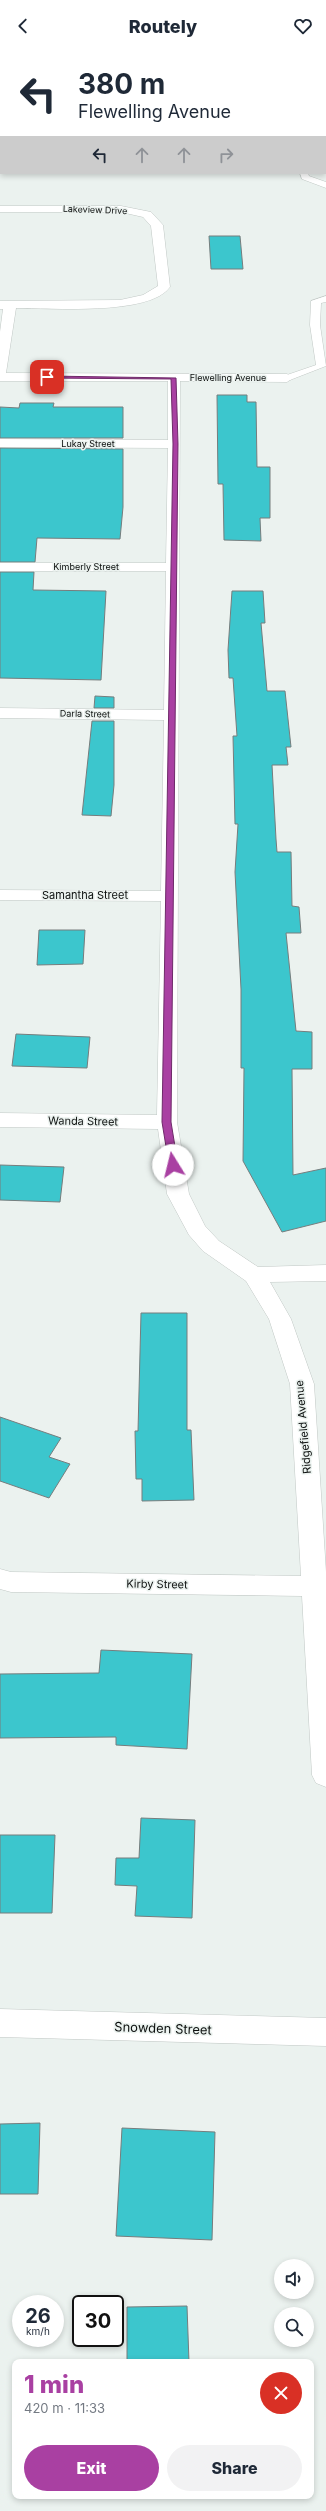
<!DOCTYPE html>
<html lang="en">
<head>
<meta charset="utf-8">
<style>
	:root { --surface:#fff; --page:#f2f2f3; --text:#1f2937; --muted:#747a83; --accent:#a940a2 }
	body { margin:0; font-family:Inter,sans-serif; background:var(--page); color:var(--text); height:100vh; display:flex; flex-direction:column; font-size:15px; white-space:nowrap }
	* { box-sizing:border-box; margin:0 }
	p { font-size:13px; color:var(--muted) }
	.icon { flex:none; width:22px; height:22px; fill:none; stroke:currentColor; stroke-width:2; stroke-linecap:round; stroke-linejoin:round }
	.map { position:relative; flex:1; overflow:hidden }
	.side { position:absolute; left:12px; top:2307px; width:302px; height:140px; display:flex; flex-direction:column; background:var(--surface); border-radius:8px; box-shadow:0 2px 6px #0003 }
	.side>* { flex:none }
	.banner { position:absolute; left:0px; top:0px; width:326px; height:122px; box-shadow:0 2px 6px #0003; background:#fff; color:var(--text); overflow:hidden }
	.buttons { position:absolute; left:274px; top:2207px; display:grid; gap:8px }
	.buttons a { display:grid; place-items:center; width:40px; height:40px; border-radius:50%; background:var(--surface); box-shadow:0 2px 6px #0003; font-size:20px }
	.speed { position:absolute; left:12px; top:2243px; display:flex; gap:8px; font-size:20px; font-weight:700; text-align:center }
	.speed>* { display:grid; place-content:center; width:52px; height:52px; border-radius:50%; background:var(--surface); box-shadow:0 2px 6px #0003; line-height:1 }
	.speed small { font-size:10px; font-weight:400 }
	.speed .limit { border:2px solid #111; border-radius:6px; background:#fff; color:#111 }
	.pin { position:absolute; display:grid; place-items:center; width:34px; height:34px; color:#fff; margin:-17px; border-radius:8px; box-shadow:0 2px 6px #0006 }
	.me { position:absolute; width:44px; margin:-22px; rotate:351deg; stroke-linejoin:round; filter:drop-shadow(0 0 3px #0008) }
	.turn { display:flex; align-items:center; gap:14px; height:84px; padding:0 12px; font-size:18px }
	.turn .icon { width:52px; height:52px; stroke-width:2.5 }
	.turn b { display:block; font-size:28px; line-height:34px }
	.lanes { display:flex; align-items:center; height:38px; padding:0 12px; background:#0003; justify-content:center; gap:20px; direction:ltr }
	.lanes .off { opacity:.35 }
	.round { display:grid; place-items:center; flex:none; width:42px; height:42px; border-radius:21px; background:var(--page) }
	.overview { display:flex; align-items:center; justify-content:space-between; height:68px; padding:0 12px }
	h1 { font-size:24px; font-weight:800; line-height:30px; color:var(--accent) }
	.primary-button { display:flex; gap:8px; margin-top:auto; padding:8px 12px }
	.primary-button a { flex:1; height:46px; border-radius:24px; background:var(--accent); color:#fff; font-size:16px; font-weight:800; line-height:46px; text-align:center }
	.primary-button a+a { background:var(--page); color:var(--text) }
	header { display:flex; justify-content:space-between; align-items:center; height:52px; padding:0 12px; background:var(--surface); font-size:18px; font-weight:800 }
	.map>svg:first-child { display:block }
	.building { fill:#3cc6cd; stroke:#767d7d }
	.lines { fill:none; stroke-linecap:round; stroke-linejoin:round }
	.lane-casing { stroke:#c1c8c5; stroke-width:1 }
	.street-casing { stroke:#c1c8c5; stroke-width:1 }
	.lane { fill:#fff; fill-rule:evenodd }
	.street { fill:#fff; fill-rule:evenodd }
	.route { fill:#a940a2; stroke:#6e2a69 }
	.labels { text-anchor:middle; stroke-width:3; stroke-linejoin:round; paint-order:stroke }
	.far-street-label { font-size:9px; fill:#0c0f0e; stroke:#ebf2ef }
	.street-label { font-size:11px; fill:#0c0f0e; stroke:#ebf2ef }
	.near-street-label { font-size:13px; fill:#0c0f0e; stroke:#ebf2ef }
</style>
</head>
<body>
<header><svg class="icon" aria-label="back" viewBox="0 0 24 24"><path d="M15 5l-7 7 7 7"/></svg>Routely<svg class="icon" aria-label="heart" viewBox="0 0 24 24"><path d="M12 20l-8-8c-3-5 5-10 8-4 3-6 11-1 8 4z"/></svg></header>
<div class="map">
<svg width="326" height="2459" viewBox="0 0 326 2459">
	<rect width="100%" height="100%" fill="#ebf2ef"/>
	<g class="building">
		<polygon points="209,184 240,184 243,217 211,217"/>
		<polygon points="217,343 247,343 247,350 256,350 257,415 270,415 270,466 260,466 261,489 224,488 223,432 218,432"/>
		<polygon points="20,351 54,351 53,355 123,355 123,386 0,386 0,355 19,356"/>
		<polygon points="0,396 123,397 123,455 120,487 37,486 35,510 0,510"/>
		<polygon points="0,520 34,520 33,538 106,539 101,628 0,626"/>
		<polygon points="232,539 263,539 265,571 261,571 267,639 285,639 291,695 286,695 288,713 272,713 276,787 277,800 291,800 292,854 299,855 301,881 286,881 296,979 312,980 312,1017 292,1017 293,1123 326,1116 326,1169 282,1180 243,1109 244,1016 241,1016 241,937 235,820 238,772 235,772 233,684 237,684 233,626 229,626 228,598"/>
		<polygon points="95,644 114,645 114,656 94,656"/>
		<polygon points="92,669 114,669 114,733 111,764 82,763"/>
		<polygon points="39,878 85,878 83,912 37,913"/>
		<polygon points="16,982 90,985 87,1016 12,1014"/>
		<polygon points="0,1113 64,1115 60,1150 0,1148"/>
		<polygon points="141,1261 187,1261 187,1378 191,1378 194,1448 142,1449 142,1427 136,1427 135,1379 138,1379"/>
		<polygon points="0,1365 61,1386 49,1405 70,1412 49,1446 0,1429"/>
		<polygon points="101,1598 192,1602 187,1697 116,1693 116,1685 0,1686 0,1622 99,1621"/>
		<polygon points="141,1766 195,1768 192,1866 135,1864 137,1834 115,1833 116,1806 139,1806"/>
		<polygon points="0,1783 55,1783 52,1861 0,1861"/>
		<polygon points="40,2071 38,2142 0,2142 0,2072"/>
		<polygon points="122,2076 215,2080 212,2188 116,2184"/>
		<polygon points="187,2254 189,2310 127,2310 127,2255"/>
	</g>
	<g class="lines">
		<g class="lane-casing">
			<g id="lane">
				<rect x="325" y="86" width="1" height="5"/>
				<polygon points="300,121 308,121 309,124 326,130 326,136 302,127"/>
				<polygon points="326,244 326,250 321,251 320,273 326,314 290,328 284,328 284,324 316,313 310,273 311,249"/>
			</g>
		</g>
		<g class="street-casing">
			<g id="street">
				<rect x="270" y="0" width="10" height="1"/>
				<rect x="0" y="44" width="1" height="6"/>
				<path d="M0 154H121L151 160 163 173 170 235C150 264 49 256 16 256L6 321 287 322 293 326 287 330 180 329 177 1070 189 1142 205 1174 219 1189 258 1215 326 1213V1229L270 1230 291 1267 314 1332 326 1520V1735L316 1731 312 1723 302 1544 11 1540 0 1537V1517L11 1520 301 1524 290 1332 269 1267 246 1229 203 1199 189 1183 167 1142 158 1077 0 1075V1061L157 1063 161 849 0 848V838L161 839 164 668 0 666V656L164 658 166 519H0V511H166L168 396 0 395V387L168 388V329H0V280L3 257H0V249L120 248 143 243 158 234 151 174 143 165 121 160H0Z"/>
				<polygon points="0,1957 326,1966 326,1994 0,1985"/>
			</g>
		</g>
		<use href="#lane" class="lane"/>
		<use href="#street" class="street"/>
	</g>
	<polygon class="route" points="47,324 176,326 178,392 171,1070 178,1113 173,1116 169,1113 162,1070 173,392 171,327 46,326"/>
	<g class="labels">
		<g class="far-street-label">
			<text transform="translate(95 158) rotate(2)" y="3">Lakeview Drive</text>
			<text x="228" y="329">Flewelling Avenue</text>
			<text x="88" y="395">Lukay Street</text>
			<text x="86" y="518">Kimberly Street</text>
			<text transform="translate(85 662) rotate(1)" y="3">Darla Street</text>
		</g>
		<g class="street-label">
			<text x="85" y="847">Samantha Street</text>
			<text transform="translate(83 1069) rotate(1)" y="4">Wanda Street</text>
			<text transform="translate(303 1375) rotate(-95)" y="4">Ridgefield Avenue</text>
			<text transform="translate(157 1532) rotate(1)" y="4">Kirby Street</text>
		</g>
		<g class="near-street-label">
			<text transform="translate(163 1976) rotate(2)" y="5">Snowden Street</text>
		</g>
	</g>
</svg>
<div class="buttons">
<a><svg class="icon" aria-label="sound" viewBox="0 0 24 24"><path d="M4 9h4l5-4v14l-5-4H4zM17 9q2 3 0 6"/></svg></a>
<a><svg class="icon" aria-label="search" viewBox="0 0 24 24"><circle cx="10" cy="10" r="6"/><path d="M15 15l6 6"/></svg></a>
</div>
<div class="speed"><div>26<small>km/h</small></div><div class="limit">30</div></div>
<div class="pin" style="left:47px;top:325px;background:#d93025"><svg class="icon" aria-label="arrive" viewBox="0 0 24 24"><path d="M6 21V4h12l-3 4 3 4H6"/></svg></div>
<svg class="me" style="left:173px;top:1113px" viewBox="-20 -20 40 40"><circle r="19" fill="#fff"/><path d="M0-13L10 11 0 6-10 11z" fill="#a940a2"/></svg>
<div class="banner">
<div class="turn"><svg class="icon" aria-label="left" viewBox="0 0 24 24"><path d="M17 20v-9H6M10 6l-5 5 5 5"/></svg><div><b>380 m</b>Flewelling Avenue</div></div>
<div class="lanes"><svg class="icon" aria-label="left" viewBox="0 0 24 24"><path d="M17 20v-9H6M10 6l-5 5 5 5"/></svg><svg class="icon off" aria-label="ahead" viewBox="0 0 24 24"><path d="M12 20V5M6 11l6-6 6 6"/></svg><svg class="icon off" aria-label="ahead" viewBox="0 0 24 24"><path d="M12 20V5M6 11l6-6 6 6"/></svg><svg class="icon off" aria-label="right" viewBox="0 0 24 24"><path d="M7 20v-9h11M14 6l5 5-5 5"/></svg></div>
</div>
<section class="side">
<div class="overview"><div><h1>1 min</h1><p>420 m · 11:33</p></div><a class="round" style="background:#d93025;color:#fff"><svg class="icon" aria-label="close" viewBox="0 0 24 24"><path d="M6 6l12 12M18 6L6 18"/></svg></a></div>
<div class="primary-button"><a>Exit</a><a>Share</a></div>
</section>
</div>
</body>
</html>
